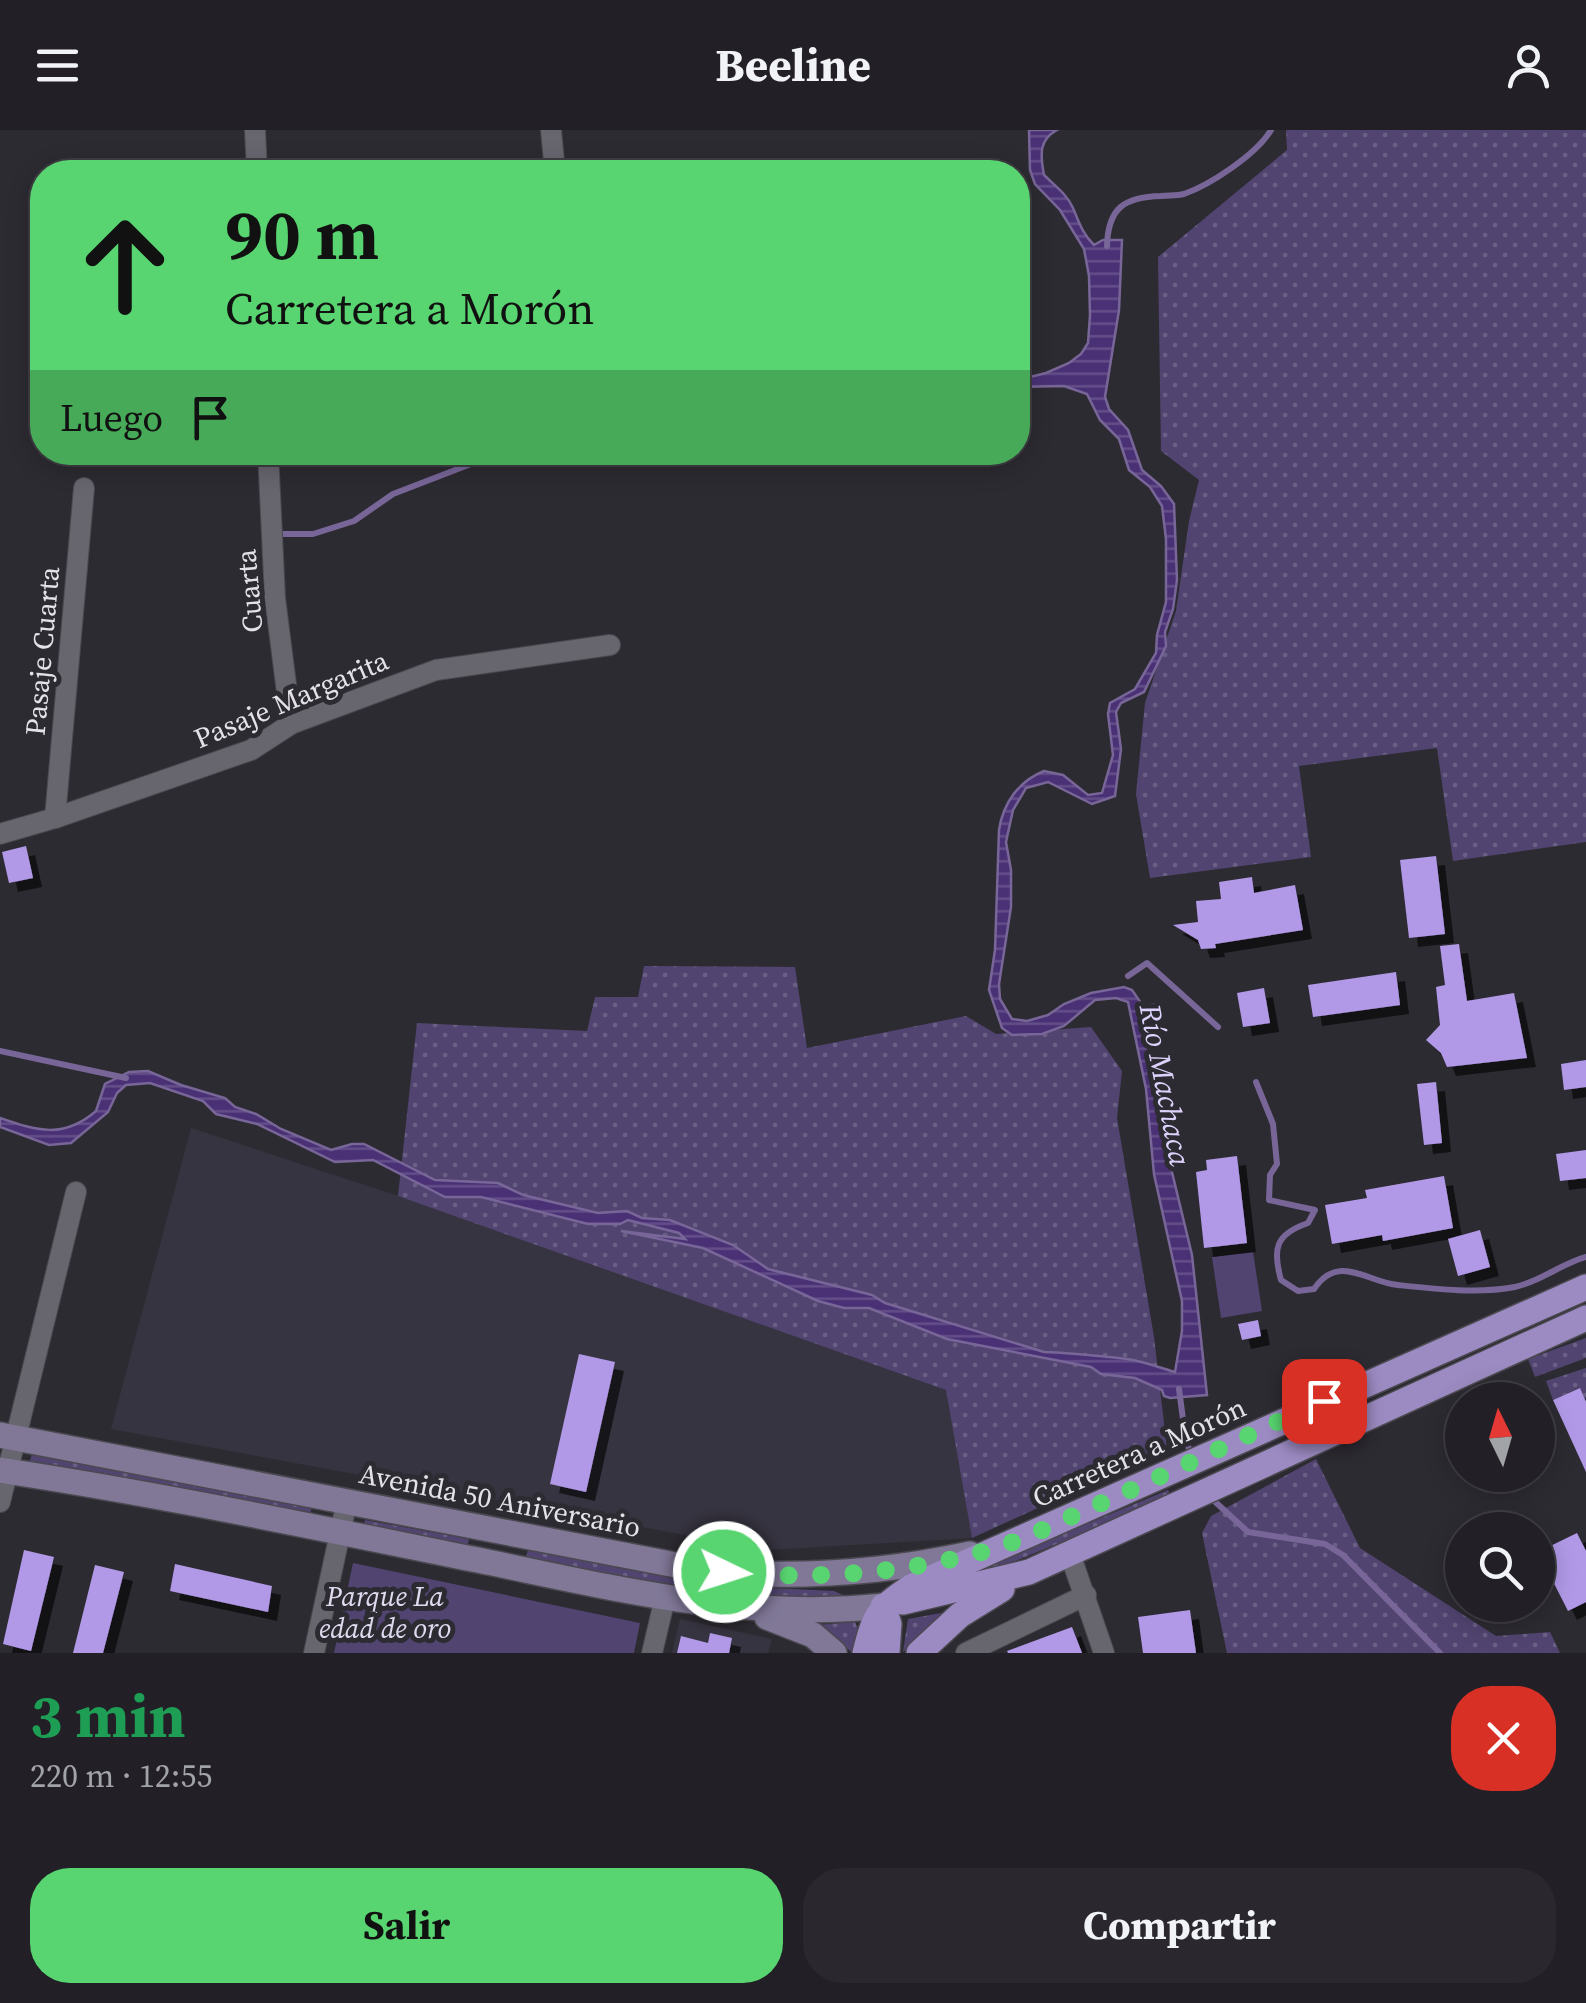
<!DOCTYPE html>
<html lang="es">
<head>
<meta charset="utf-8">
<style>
	:root { --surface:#222026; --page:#2a282e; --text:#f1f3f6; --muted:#a2a3a7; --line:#3f3e43; --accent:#58d570 }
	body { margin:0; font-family:"Source Serif 4",serif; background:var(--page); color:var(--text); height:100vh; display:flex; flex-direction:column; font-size:38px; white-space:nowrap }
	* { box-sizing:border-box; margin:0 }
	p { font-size:32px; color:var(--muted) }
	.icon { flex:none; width:55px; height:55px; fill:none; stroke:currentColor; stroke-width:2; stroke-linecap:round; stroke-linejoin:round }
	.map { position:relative; height:1523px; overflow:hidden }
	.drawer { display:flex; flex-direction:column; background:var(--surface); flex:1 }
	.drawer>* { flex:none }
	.top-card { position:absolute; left:30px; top:30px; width:1000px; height:305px; border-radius:40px; box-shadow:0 5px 25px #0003,0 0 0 2px var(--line); background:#58d570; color:#111; overflow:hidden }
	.needle { width:65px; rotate:355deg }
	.controls { position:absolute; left:1445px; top:1252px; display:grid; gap:20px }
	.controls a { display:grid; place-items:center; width:110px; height:110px; border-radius:50%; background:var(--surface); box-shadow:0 5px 25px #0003,0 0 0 2px var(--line); font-size:50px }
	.pin { position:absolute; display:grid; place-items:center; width:85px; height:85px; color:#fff; margin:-42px; border-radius:20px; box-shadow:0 5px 15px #0006 }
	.me { position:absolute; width:110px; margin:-55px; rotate:94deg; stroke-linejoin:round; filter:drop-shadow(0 0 8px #0008) }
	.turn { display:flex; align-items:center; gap:35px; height:210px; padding:0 30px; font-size:45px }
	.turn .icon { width:130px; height:130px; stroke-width:2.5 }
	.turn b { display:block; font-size:70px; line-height:85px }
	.then { display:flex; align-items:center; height:95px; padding:0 30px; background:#0003; gap:20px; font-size:38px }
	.round { display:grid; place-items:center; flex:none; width:105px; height:105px; border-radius:40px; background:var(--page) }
	.headline { display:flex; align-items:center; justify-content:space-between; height:170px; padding:0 30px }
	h1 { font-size:60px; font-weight:700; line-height:75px; color:#1e9e55 }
	.primary-button { display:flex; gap:20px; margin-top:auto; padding:20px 30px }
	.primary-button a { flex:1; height:115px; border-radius:40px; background:var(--accent); color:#111; font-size:40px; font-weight:700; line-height:115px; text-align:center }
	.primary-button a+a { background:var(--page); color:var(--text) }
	header { display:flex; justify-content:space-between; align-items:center; height:130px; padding:0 30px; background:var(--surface); font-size:45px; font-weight:700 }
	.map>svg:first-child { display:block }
	.built { fill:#373441 }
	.grass { fill:url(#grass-dots) }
	.green { fill:#514470 }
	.water { fill:url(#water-rules); stroke:#786698; stroke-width:2.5 }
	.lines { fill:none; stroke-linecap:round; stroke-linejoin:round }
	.stream { stroke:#786698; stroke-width:6 }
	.building { fill:#b199e7; filter:url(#shadow) }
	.minor-casing { stroke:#4b4950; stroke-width:22 }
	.secondary-casing { stroke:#4b4950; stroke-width:28 }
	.primary-casing { stroke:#4b4950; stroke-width:28 }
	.minor { stroke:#67656e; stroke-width:20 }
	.secondary { stroke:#817898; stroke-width:25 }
	.primary { stroke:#9c8bc2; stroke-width:25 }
	.route { stroke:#58d570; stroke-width:18; stroke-dasharray:0 32.4 }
	.labels { text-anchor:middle; stroke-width:10; stroke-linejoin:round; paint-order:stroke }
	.street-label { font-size:28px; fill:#e4e2e8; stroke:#2d2b32 }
	.park-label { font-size:28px; font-style:italic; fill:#e0daef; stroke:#2d2b32 }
	.water-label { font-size:30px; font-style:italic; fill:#ddd2fb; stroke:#2d2b32 }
</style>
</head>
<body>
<header><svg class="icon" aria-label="menu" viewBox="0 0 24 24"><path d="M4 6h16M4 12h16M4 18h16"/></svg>Beeline<svg class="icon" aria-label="person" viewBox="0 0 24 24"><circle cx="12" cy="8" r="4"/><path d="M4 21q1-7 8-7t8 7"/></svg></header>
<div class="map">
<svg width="1586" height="1523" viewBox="0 0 1586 1523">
	<defs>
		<pattern id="grass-dots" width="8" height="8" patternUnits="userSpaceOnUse" patternTransform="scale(2.5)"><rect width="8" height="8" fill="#514470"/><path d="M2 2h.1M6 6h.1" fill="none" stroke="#6a5f84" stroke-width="1.8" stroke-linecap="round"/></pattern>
		<pattern id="water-rules" width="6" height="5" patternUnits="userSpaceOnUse" patternTransform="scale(2.5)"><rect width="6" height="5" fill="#4a3175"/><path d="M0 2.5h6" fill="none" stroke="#644f89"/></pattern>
		<filter id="shadow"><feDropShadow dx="9" dy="9" stdDeviation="0" flood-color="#0009"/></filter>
	</defs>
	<rect width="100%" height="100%" fill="#2d2b32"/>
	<g class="built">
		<polygon points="191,998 398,1066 947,1260 972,1408 767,1420 111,1299"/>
		<polygon points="680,1489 772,1509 768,1523 672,1523"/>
	</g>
	<g class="grass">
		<polygon points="1286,0 1586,0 1586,712 1453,731 1437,618 1299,636 1311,727 1150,748 1136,664 1145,573 1176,481 1189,391 1199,350 1161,321 1158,127 1287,20"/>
		<polygon points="644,836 795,837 807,918 966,886 996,904 1091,897 1122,941 1117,988 1154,1207 1167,1319 972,1408 946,1260 398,1066 417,893 587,901 595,867 638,867"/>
		<polygon points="1586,1208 1586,1228 1535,1247 1528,1229"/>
		<polygon points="1586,1238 1586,1272 1579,1258 1553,1270 1546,1251"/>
		<polygon points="32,1324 312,1376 310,1385 29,1334"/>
		<polygon points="1316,1329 1360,1418 1496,1506 1550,1502 1560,1523 1227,1523 1202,1403 1211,1386"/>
		<polygon points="1168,1360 1171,1367 986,1443 962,1446"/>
		<polygon points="365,1390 469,1409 467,1418 363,1399"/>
		<polygon points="528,1420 709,1455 834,1461 854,1470 708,1466 526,1428"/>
		<polygon points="952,1481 903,1522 908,1489"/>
		<polygon points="855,1492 859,1501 853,1523 817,1495"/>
	</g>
	<g class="green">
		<polygon points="1253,1122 1262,1181 1221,1188 1212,1127"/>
		<polygon points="353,1433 640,1493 634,1523 334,1523"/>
	</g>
	<path class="water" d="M1029 0H1057C1039 10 1040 24 1044 45 1054 55 1067 64 1073 78 1079 92 1082 103 1094 115L1103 110H1122L1119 180 1105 267 1109 279 1128 300 1142 340 1161 356 1174 374 1177 450 1173 479 1165 502 1166 516 1144 562 1121 573 1116 582 1121 619 1115 666 1092 674 1048 652 1026 658 1013 680 1006 712 1011 740V777L999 854 1000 869 1012 889 1027 891 1048 885 1064 874 1091 863 1124 857 1132 860 1143 876 1157 874 1159 878 1143 887 1162 980 1164 1009 1192 1125 1207 1265 1170 1268 1164 1266 1162 1260 1135 1248 1101 1244 1091 1237 947 1209 869 1178H844L818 1171 703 1118 621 1101 685 1109 679 1103 628 1090 620 1094H588L481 1067H445L373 1030 335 1032 257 994 216 984 203 971 150 953 126 955 117 963 108 982 71 1013 49 1015 0 997V988C37 1001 64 1009 96 981L105 954 129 942 148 941 181 955 225 968 235 977 256 984 281 999 331 1020 352 1014H364L435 1050 498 1053 523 1065 598 1083 627 1081 642 1088 670 1090 733 1115 768 1139 872 1165 885 1173 1044 1222C1072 1223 1100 1226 1127 1229 1143 1231 1160 1238 1175 1242L1182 1201V1171L1154 1044 1146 959 1128 872 1116 868 1095 870 1064 896 1042 904 1012 905 1002 898 989 860 995 820 999 700C1003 673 1019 651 1044 641L1063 645 1088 665 1102 663 1113 625 1108 584 1110 573 1135 559 1156 523 1157 505 1166 472V409L1162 376 1150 357 1129 340 1119 309 1100 290 1087 264 1064 256 1018 257V250L1046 243 1069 233 1081 224 1088 213 1090 185 1089 146 1084 119 1060 80 1035 54 1030 40Z"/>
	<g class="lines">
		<g class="stream">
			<path d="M1107 116C1108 78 1124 67 1161 66 1169 65 1176 66 1184 64 1210 55 1257 24 1271 0"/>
			<polyline points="281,404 313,404 354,391 393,364 502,322"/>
			<polyline points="1128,846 1147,833 1218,897"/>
			<polyline points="0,921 126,948"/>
			<path d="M1256 952 1273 994 1277 1034 1270 1045 1269 1070 1315 1080 1308 1093C1276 1104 1272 1118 1281 1150L1298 1161 1314 1159C1339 1122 1368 1153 1398 1155 1435 1159 1478 1164 1515 1157 1539 1152 1561 1134 1586 1127"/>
			<polyline points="1179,1259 1186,1312 1192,1325"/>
			<polyline points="1211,1368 1248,1402 1325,1414 1343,1425 1440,1523"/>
		</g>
	</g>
	<g class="building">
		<polygon points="26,716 33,748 9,753 2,722"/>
		<polygon points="1436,726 1445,804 1409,808 1400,730"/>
		<polygon points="1252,747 1254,763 1295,755 1303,800 1215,814 1216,818 1201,819 1198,810 1173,795 1198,792 1196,771 1221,769 1219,752"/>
		<polygon points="1459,814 1467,871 1514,863 1527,928 1447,937 1441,923 1426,910 1440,895 1436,857 1445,855 1440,816"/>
		<polygon points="1396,842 1400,875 1313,887 1308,855"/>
		<polygon points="1264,858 1270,893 1243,897 1237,863"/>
		<polygon points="1586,930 1586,957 1564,960 1561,934"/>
		<polygon points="1436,952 1442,1013 1424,1015 1417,954"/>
		<polygon points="1586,1020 1586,1048 1560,1051 1556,1024"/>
		<polygon points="1237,1026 1247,1113 1204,1118 1196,1042 1207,1040 1206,1030"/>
		<polygon points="1444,1046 1453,1098 1383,1111 1382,1105 1332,1114 1325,1075 1367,1068 1365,1060"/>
		<polygon points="1480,1100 1490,1137 1458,1146 1448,1109"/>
		<polygon points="1258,1190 1261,1206 1242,1210 1238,1194"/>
		<polygon points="579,1224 615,1232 586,1362 550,1354"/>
		<polygon points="1580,1258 1586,1272 1586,1342 1553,1270"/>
		<polygon points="1577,1403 1586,1421 1586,1472 1568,1481 1538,1422"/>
		<polygon points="24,1420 54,1427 31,1521 3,1514"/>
		<polygon points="175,1434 272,1456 268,1482 170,1461"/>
		<polygon points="95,1435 124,1442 103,1523 73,1523"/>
		<polygon points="1190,1480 1196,1523 1143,1523 1138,1487"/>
		<polygon points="1072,1497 1082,1523 1008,1523 1007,1521"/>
		<polygon points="710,1503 732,1508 729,1523 677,1523 681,1506 708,1513"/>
	</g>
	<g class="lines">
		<g class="minor-casing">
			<g id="minor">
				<polyline points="255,0 257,42"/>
				<polyline points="551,0 555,42"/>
				<polyline points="268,322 275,468 291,594"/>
				<polyline points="55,688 84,358"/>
				<polyline points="0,704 55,688 251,620 291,594 436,540 610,515"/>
				<polyline points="0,1372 76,1062"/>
				<polyline points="1070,1424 1104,1523"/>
				<polyline points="314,1523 347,1371"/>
				<polyline points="652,1523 665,1468"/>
				<polyline points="966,1523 1086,1465"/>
			</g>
		</g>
		<g class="secondary-casing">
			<g id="secondary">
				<path d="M0 1305 707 1441C797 1449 882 1443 970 1424"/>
				<path d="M0 1340C160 1364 319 1398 478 1430 614 1458 743 1491 883 1476"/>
				<polyline points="767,1487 813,1505 834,1523"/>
			</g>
		</g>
		<g class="primary-casing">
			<g id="primary">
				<polyline points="903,1472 1029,1442 1586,1188"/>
				<polyline points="883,1476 889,1494 887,1523"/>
				<path d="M865 1523C874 1486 879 1477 911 1457L1586 1157"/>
				<polyline points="919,1523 960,1485 1002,1459"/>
			</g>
		</g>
		<use href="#minor" class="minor"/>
		<use href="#secondary" class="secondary"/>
		<use href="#primary" class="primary"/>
	</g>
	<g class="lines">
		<path class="route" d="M724 1442C812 1450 903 1444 989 1420 1025 1410 1060 1391 1095 1376 1172 1342 1247 1305 1324 1271"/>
	</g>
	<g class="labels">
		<g class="street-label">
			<text transform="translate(249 461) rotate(-95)" y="10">Cuarta</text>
			<text transform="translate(42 521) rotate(-85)" y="10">Pasaje Cuarta</text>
			<text transform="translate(291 569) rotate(-23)" y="10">Pasaje Margarita</text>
			<text transform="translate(1139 1322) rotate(-24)" y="10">Carretera a Morón</text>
			<text transform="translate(500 1370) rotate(11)" y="10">Avenida 50 Aniversario</text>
		</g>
		<g class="park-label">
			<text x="385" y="1476">Parque La<tspan x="385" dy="32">edad de oro</tspan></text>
		</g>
		<g class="water-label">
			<text transform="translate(1165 955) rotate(79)" y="10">Río Machaca</text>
		</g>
	</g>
</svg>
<div class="controls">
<a><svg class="needle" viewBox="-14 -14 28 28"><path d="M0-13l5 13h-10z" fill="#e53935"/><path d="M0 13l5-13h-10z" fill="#a2a3a7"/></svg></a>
<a><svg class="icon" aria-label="search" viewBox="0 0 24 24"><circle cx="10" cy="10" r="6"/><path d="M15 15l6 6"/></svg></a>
</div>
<div class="pin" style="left:1324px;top:1271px;background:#d93025"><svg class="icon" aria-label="arrive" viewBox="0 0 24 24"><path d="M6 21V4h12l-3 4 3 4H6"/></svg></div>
<svg class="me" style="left:724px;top:1442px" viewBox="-20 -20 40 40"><circle r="17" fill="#58d570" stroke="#fff" stroke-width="3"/><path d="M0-11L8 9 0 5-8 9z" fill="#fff"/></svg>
<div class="top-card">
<div class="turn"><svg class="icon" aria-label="ahead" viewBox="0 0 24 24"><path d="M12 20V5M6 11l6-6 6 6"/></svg><div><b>90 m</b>Carretera a Morón</div></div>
<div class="then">Luego<svg class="icon" aria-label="arrive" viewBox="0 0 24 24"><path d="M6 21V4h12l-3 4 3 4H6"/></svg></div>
</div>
</div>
<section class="drawer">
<div class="headline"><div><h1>3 min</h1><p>220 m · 12:55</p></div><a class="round" style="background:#d93025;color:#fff"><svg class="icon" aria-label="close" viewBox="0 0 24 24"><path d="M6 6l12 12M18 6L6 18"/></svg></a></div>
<div class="primary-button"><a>Salir</a><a>Compartir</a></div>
</section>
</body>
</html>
